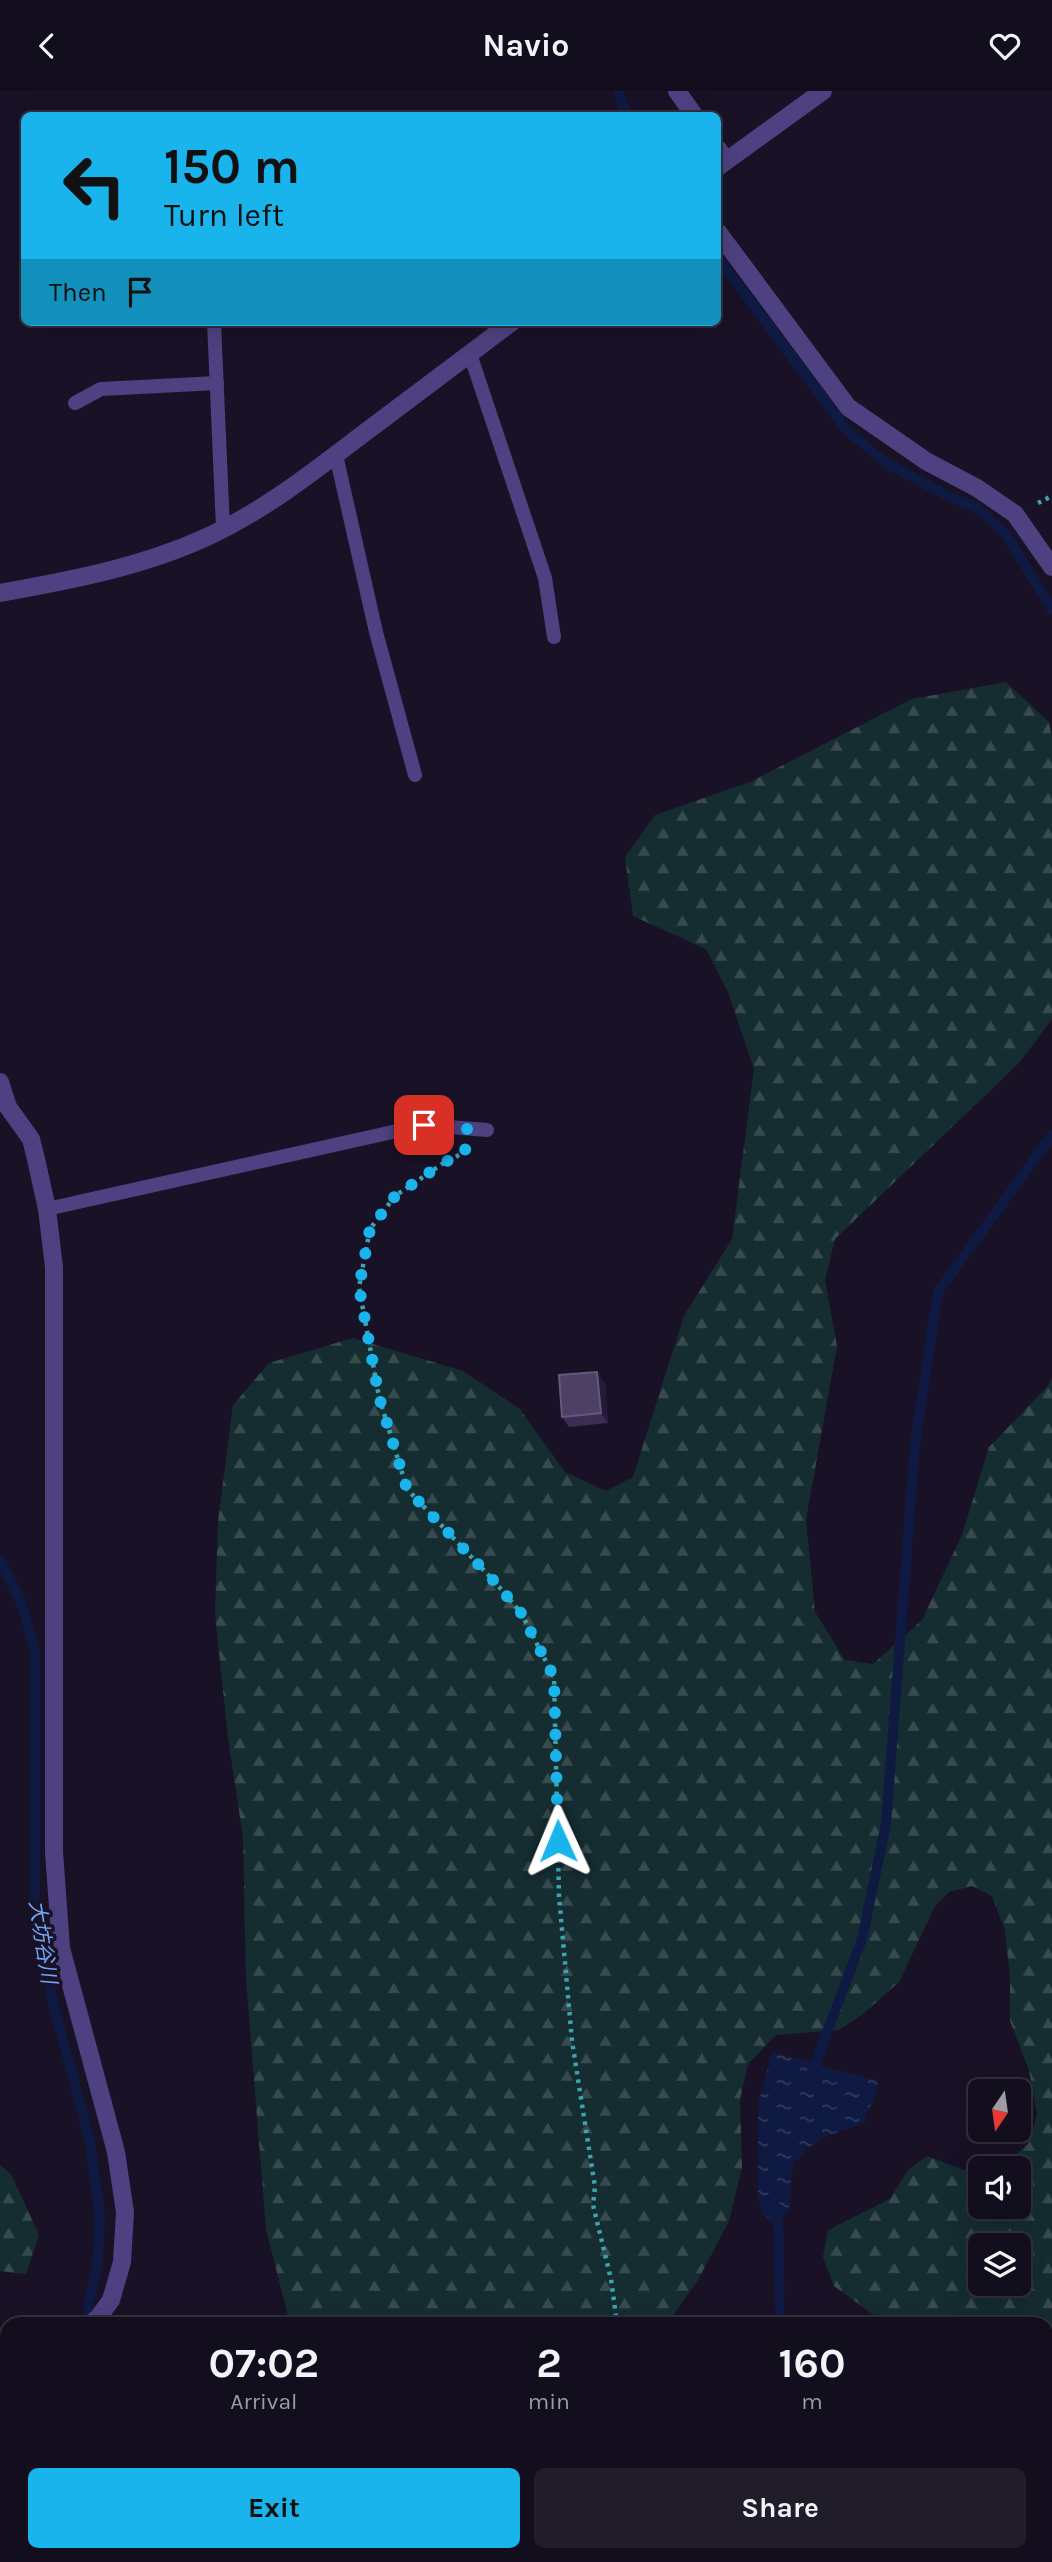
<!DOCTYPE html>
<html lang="en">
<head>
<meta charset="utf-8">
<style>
	:root { --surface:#130e1d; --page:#201c2a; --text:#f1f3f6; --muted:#9d9ca4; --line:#322e3b; --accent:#18b4eb }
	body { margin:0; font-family:Karla,"Noto Sans JP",sans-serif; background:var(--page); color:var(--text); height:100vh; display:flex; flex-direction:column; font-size:26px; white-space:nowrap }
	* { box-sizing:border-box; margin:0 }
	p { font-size:23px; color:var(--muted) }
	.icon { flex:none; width:38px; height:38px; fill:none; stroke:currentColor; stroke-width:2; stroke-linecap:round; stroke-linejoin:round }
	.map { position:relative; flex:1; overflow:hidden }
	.side { position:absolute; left:0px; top:2226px; width:1054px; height:245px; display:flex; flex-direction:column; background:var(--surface); border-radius:21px 21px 0 0; box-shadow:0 7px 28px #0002,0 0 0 2px var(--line) }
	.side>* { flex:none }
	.banner { position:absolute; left:21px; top:21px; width:700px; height:214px; border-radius:10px; box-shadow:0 7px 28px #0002,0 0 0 2px var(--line); background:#18b4eb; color:#111; overflow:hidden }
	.needle { width:46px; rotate:193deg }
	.tools { position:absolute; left:968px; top:1988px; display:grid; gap:14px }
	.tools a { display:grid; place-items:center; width:63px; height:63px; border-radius:10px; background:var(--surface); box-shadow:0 7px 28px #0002,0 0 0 2px var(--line); font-size:35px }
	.pin { position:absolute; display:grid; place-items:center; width:60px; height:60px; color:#fff; margin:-30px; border-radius:14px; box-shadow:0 4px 10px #0006 }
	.me { position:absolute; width:77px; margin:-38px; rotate:359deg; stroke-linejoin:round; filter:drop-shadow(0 0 5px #0008) }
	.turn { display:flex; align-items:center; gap:24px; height:147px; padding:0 28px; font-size:32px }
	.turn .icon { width:91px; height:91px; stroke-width:2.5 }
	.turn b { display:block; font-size:49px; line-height:60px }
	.then { display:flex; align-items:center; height:66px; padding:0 28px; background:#0003; gap:14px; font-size:26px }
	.eta { display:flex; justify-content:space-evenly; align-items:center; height:119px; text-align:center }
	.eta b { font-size:42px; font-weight:700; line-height:49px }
	.primary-button { display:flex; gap:14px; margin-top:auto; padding:14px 28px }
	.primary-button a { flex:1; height:80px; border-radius:10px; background:var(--accent); color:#111; font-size:28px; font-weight:700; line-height:80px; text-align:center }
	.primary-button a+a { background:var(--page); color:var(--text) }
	header { display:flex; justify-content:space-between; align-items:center; height:91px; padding:0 28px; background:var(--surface); font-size:32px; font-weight:700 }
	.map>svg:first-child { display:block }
	.forest { fill:url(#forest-firs); fill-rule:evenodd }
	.water { fill:url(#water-ripples) }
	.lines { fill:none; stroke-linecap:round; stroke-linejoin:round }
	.stream { stroke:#0f1a42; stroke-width:10 }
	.path { stroke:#3ba4b0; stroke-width:4.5; stroke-dasharray:3.5 5; stroke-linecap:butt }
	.service { stroke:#4e4181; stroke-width:14 }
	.minor { stroke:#4e4181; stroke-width:18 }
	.tertiary { stroke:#4e4181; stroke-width:18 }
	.wall { fill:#3b2d53 }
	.shaded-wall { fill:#261a3a }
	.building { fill:#4d4065; stroke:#65587d; stroke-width:2 }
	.route { stroke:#18b4eb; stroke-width:12; stroke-dasharray:0 21.6 }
	.labels { text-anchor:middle; stroke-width:7; stroke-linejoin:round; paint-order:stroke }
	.water-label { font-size:21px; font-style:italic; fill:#72a2f3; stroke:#191227 }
</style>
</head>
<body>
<header><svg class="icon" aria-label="back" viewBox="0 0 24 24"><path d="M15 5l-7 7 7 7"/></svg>Navio<svg class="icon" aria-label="heart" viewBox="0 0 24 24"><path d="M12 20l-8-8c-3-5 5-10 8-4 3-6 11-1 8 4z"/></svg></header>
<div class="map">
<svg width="1052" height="2471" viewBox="0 0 1052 2471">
	<defs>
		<pattern id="forest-firs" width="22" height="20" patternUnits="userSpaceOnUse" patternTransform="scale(1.75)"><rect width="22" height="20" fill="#152d30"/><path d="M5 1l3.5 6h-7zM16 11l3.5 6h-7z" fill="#374b4f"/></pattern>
		<pattern id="water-ripples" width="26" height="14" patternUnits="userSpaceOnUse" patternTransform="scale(1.75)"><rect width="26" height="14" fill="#0f1a42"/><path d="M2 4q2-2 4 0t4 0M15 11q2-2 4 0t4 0" fill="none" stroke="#323b5e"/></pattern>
	</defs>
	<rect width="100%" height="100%" fill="#191227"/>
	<g class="forest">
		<path d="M1006 591 1049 631 1052 647V928L1020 971 835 1148 825 1189 837 1255 806 1428 815 1521 845 1569 873 1573 922 1529 962 1444 989 1356 1047 1296 1052 1287V2471H267L275 2464H1046V2233H886L834 2195 823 2166 828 2139 890 2108 908 2079 927 2065 966 2080 1006 2072 1028 2053 1037 2024 1029 1979 1010 1930V1886L1005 1839 992 1805 972 1795 949 1801 935 1815 899 1891 863 1923 839 1939 776 1944 748 1973 740 2008 742 2077 729 2130 698 2189 667 2233H290L266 2138 246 1888 243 1746 228 1647 215 1523 218 1430 233 1314 269 1272 353 1247 463 1280 520 1318 565 1381 606 1400 633 1386 684 1225 732 1148 754 978 728 901 706 858 633 825 625 766 655 724 750 691 912 608ZM980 2077H1018V2116H980ZM980 2154H1018V2193H980Z"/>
		<polygon points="0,2074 11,2083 39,2144 26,2183 0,2180"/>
		<polygon points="7,2316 7,2464 47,2464 46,2471 0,2471 0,2323"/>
	</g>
	<path class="water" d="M772 1961 878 1990 876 2002 864 2031C838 2043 815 2044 797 2069 783 2088 802 2122 774 2132L764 2124 758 2108V2014Z"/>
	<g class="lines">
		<g class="stream">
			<polyline points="618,0 627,24"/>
			<polyline points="718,167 847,339 886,372 950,406 976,416 1006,443 1052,519"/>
			<polyline points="0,1469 21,1511 35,1560 35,1809 53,1912 90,2050 100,2126 97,2177 89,2211 87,2233"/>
			<polyline points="811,1984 862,1848 886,1733 915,1353 938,1201 1052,1044"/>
			<polyline points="778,2117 780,2233"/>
			<polyline points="815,2464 817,2471"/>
			<polyline points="70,2471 71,2464"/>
		</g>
		<g class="path">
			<polyline points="1038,412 1052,405"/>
			<polyline points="459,1064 442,1073 395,1105 370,1138 359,1196 379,1306 407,1398 495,1491 521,1522 554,1586 559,1805 572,1950 595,2096 593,2114 611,2188 617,2233"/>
			<polyline points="606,2471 607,2464"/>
		</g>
		<g class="service">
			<polyline points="214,231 223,437"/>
			<polyline points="470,263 545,487 554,546"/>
			<polyline points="75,312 101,298 217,292"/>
			<polyline points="336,364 376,541 415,684"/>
			<polyline points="47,1118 424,1034 487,1039"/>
		</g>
		<g class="minor">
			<polyline points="677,0 694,24"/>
			<polyline points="718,58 726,70"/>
			<polyline points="718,141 848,316 926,370 977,397 1015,423 1052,476"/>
			<polyline points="0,991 8,1016 31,1048 36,1068 47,1118 54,1176 54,1761 61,1857 116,2061 125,2121 122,2171 111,2209 98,2227 90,2233"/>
			<polyline points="0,2255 7,2256"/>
		</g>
		<g class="tertiary">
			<polyline points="718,76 823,0"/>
			<path d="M0 502C72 489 142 476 209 445 263 420 312 382 359 346 410 308 461 269 512 231"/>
		</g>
	</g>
	<polygon class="wall" points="605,1292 608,1332 569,1336 562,1326"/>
	<polygon class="shaded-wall" points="597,1281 605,1292 608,1332 601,1322"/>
	<polygon class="building" points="597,1281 601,1322 562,1326 559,1284"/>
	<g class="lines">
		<polyline class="route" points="424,1034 468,1038 465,1060 442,1073 395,1105 370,1138 359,1196 379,1306 407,1398 495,1491 521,1522 554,1586 558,1750"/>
	</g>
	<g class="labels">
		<g class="water-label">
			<text transform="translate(43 1851) rotate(81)" y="7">大坊谷川</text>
		</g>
	</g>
</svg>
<div class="tools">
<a><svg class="needle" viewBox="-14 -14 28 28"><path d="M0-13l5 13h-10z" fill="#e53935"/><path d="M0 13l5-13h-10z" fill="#9d9ca4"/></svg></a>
<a><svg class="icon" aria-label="sound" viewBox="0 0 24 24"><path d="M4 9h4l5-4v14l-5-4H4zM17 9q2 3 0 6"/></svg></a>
<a><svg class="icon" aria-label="layers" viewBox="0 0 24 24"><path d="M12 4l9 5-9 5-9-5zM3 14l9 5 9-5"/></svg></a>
</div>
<div class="pin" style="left:424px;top:1034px;background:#d93025"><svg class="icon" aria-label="arrive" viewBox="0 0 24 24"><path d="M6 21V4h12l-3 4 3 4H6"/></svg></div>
<svg class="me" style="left:558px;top:1750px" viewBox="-20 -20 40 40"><path d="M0-17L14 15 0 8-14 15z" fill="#18b4eb" stroke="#fff" stroke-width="4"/></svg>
<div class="banner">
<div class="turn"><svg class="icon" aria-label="left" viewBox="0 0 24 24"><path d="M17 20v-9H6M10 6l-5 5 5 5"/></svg><div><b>150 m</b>Turn left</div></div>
<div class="then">Then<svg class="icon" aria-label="arrive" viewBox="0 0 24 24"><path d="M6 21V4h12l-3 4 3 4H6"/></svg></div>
</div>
<section class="side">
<div class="eta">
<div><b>07:02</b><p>Arrival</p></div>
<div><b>2</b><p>min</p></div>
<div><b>160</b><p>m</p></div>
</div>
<div class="primary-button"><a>Exit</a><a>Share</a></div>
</section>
</div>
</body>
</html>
